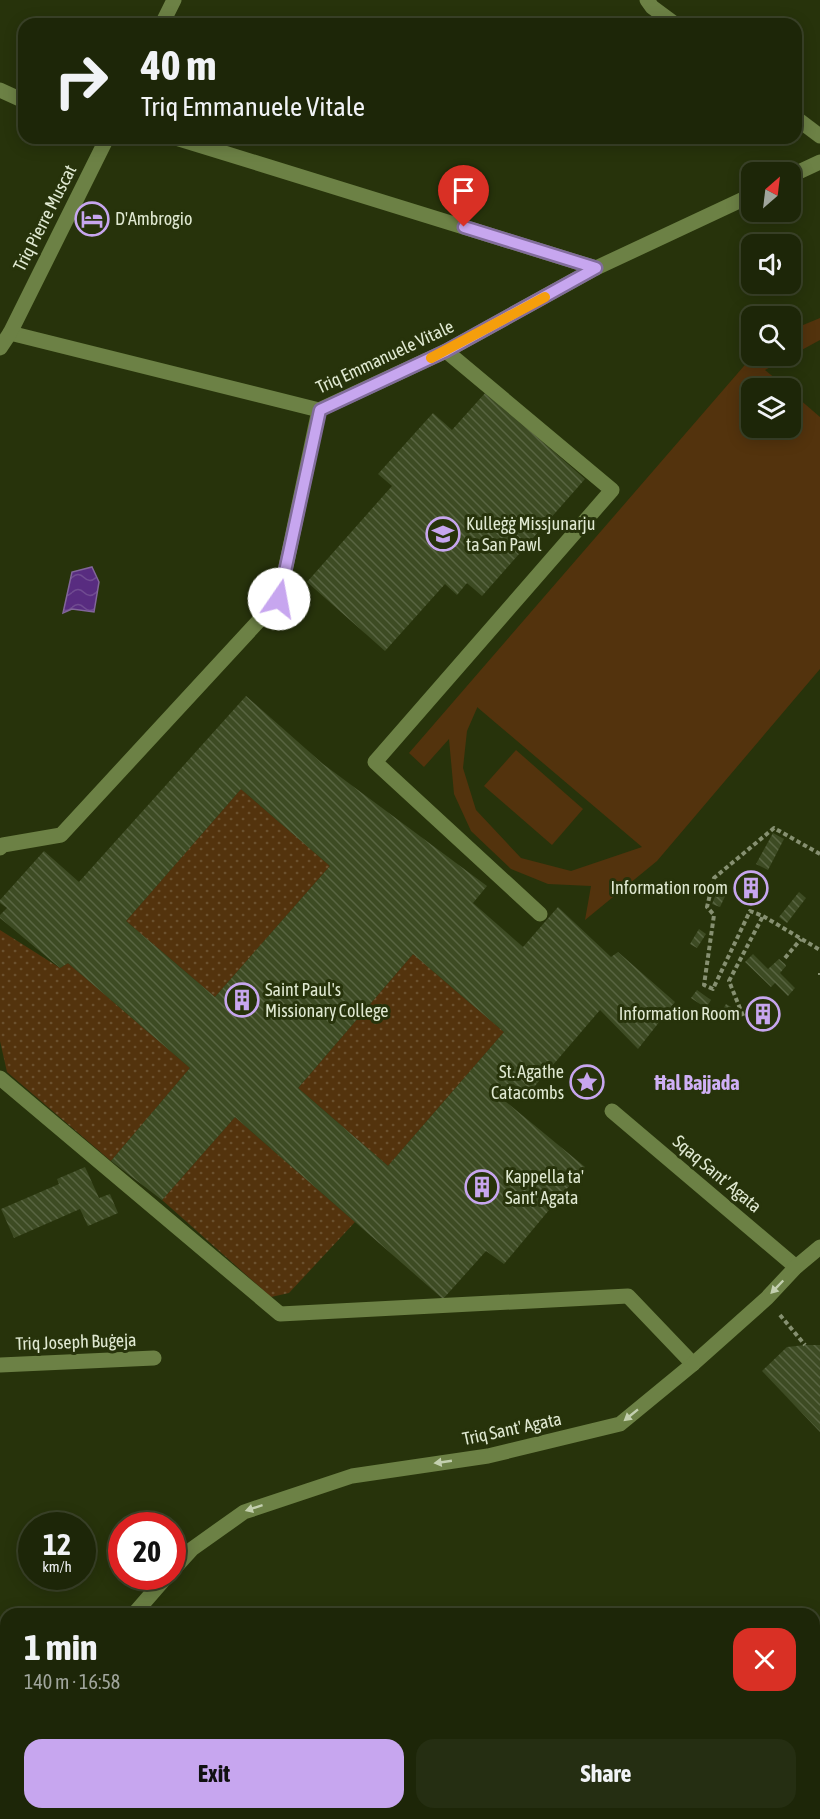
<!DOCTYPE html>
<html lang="en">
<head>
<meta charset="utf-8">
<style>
	:root { --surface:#1d2608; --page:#252e12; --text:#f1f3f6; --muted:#a0a59c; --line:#3b4329; --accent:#c7a6ef }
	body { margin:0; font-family:"Asap Condensed",sans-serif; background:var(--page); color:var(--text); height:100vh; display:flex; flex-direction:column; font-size:22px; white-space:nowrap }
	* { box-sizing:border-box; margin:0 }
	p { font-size:20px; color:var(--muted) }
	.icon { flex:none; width:33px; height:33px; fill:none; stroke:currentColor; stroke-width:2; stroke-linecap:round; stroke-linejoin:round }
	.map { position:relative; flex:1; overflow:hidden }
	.details { position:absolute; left:0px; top:1608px; width:820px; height:212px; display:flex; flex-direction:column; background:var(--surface); border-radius:18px 18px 0 0; box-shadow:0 3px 15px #0003,0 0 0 2px var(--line) }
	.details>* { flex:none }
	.top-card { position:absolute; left:18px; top:18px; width:784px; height:126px; border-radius:18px; box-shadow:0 3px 15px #0003,0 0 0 2px var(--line); background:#1d2608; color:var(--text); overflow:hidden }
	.needle { width:39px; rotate:28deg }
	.controls { position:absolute; left:741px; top:162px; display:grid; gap:12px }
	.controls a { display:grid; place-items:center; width:60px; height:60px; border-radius:12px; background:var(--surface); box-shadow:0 3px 15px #0003,0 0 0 2px var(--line); font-size:30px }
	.speed { position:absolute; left:18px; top:1512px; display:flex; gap:12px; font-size:30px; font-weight:700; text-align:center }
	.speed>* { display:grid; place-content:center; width:78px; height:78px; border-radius:50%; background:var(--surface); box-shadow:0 3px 15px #0003,0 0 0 2px var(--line); line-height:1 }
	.speed small { font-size:15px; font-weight:400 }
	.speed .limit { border:9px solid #d22; background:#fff; color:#111 }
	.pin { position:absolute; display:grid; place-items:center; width:51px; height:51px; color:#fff; margin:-62px -26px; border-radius:50% 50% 50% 0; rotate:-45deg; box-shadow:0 0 6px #0007 }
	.pin .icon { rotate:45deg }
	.me { position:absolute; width:66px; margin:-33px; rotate:12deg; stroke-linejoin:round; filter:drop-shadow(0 0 4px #0008) }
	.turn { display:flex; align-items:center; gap:21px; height:126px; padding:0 24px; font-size:27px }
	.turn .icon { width:78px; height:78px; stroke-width:2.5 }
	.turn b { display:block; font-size:42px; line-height:51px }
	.round { display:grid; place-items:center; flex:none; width:63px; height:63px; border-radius:18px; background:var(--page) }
	.head { display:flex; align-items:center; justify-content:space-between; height:102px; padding:0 24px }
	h1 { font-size:36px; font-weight:700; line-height:45px }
	.button { display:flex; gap:12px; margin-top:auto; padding:12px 24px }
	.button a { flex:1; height:69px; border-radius:18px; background:var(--accent); color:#111; font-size:24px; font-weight:700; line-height:69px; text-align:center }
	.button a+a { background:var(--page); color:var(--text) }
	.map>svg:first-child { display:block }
	.grass { fill:url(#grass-tufts) }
	.garden { fill:url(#garden-dots) }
	.pitch { fill:#53330d; fill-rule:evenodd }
	.water { fill:url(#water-waves); stroke:#816599; stroke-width:1.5 }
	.building { fill:url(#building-back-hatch); fill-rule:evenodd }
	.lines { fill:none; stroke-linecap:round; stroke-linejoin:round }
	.path { stroke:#869071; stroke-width:4; stroke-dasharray:4.5 3; stroke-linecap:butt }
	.minor { stroke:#6c8145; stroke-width:15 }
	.oneway { fill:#c3cfaf }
	.route-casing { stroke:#816c9b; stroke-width:15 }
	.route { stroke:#c7a6ef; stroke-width:10 }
	.slow { stroke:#f59e0b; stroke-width:10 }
	.labels { text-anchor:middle; stroke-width:6; stroke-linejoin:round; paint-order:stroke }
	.street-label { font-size:18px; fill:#e0e9d2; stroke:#27330b }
	.poi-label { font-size:18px; fill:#e0e9d2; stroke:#27330b; text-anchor:start }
	.neighbourhood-label { font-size:20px; font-weight:bold; fill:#cfb0f5; stroke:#27330b }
</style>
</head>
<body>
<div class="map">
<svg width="820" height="1819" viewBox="0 0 820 1819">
	<defs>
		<pattern id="grass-tufts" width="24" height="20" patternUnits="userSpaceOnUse" patternTransform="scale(1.5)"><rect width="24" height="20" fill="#53330d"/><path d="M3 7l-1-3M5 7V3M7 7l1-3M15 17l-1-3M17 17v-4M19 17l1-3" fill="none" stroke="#6b512f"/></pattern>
		<pattern id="garden-dots" width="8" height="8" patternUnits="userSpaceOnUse" patternTransform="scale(1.5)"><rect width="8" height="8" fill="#53330d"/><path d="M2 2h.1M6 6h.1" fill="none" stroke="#6b512f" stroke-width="1.8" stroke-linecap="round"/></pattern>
		<pattern id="water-waves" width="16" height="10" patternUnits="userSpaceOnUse" patternTransform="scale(1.5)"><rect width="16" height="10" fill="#582c80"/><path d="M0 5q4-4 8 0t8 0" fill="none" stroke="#704b91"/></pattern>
		<pattern id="building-back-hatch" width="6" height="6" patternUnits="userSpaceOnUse" patternTransform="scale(1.5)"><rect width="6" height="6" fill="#3d4b23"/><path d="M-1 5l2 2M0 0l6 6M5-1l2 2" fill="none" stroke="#596542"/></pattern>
	</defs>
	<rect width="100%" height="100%" fill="#27330b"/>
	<rect class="grass" x="765" y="1814" width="39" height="5"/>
	<g class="garden">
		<polygon points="241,789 330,866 215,997 126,921"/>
		<polygon points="0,930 60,968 68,963 190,1068 111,1161 7,1072 0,1041"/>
		<polygon points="413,954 504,1032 388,1166 298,1088"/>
		<polygon points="235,1117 355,1222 289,1293 271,1297 162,1200"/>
	</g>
	<g class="pitch">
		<path d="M820 318V340L765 370 787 388H752V428H790L791 392 820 417V669L657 861 585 920 591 886 548 884 511 869 471 831 454 794 449 739 424 767 409 753 750 359 754 356H790L791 330ZM477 708V707L642 847 571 871 521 858 476 810 463 768 467 731Z"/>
		<polygon points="516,750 583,809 552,845 484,786"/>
		<polygon points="369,1814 419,1819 368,1819"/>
	</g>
	<polygon class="water" points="92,567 99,582 94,612 72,609 63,613 72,572"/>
	<g class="building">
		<polygon points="486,392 585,479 482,596 467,583 457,595 445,584 385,651 307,582 392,486 378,474 433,413 452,430"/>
		<path d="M246 696 323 764 487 886 473 903 523 947 558 907 611 957 618 952 675 1002 638 1049 600 1010 528 1094 513 1084 500 1097 585 1167 504 1264 486 1251 443 1299 235 1117 162 1200 111 1161 190 1068 68 963 60 968 0 918V915L7 908 0 903V900L44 851 79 882ZM241 789 330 866 215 997 126 921ZM413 954 504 1032 388 1166 298 1088Z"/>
		<polygon points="773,833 784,839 768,870 756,864"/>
		<polygon points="746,872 767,883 757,904 735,892"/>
		<polygon points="721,882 730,886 720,907 712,904"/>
		<polygon points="799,892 806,898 787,923 779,917"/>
		<polygon points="699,929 706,934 697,948 690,944"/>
		<polygon points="753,954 768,969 779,959 785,964 786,966 780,973 795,988 788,996 775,983 771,987 745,962"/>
		<polygon points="697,990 711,1000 706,1008 691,998"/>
		<polygon points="760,998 780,1011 768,1030 747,1017"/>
		<polygon points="726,1004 733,1008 726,1020 719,1016"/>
		<polygon points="85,1167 99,1198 110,1194 118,1213 88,1226 80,1209 14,1238 1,1209 59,1184 57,1179"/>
		<polygon points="805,1345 820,1345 820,1432 762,1371 787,1347"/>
		<polygon points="144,1814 199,1814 212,1819 145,1819"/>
		<polygon points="492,1814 674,1814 674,1815 691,1816 691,1819 533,1819 492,1815"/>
	</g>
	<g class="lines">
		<g class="path">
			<polyline points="820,854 774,828 714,878 707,907 714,915 704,985 713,989 750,911 763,916 820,950"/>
			<polyline points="785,958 801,939"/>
			<polyline points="820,973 820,975"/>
			<polyline points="743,1016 729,981 763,916"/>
			<polyline points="780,1315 805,1345"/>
		</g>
		<g class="minor">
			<polyline points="647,0 652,7 675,24"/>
			<polyline points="162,24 174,0"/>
			<polyline points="0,90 24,101"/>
			<polyline points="796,118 820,136"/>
			<polyline points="176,138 596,268"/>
			<polyline points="790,176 820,162"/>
			<polyline points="10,333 319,410 446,351 596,268 752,195"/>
			<polyline points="0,348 10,333 107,138"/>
			<polyline points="446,351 612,490 375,762 540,914"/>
			<polyline points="0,848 3,845 61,835 279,599 319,410"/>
			<polyline points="0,1078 280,1314 628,1296 693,1364"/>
			<polyline points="612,1111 796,1267"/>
			<polyline points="0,1365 154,1358"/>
			<polyline points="172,1571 192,1549 244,1512 352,1476 488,1456 620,1424 693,1364 767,1298 796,1267 820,1247"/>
			<polyline points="134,1614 167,1576"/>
			<polyline points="0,1666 6,1665"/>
			<polyline points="814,1761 820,1761"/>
			<polyline points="138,1819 140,1814"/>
			<polyline points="744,1819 744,1814"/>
			<polyline points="817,1819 820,1774"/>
		</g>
	</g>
	<defs><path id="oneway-solid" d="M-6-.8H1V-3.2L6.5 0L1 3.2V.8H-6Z" transform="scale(1.5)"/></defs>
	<g class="oneway">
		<use href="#oneway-solid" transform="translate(777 1287) rotate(134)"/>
		<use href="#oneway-solid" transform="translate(631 1415) rotate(141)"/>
		<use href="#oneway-solid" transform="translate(443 1462) rotate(172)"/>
		<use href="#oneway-solid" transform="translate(254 1508) rotate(162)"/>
	</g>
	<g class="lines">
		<g class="route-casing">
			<polyline id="route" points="279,599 320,410 446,351 596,268 464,227"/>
		</g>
		<use href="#route" class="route"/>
		<polyline class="slow" points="431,358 545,297"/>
	</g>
	<defs>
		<g id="hotel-ring" transform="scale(1.725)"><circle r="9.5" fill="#27330b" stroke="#c7a6ef" stroke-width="1.5"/><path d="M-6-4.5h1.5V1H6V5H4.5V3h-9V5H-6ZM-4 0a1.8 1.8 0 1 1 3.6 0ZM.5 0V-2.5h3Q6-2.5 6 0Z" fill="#c7a6ef"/></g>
		<g id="school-ring" transform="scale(1.725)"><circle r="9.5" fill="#27330b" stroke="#c7a6ef" stroke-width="1.5"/><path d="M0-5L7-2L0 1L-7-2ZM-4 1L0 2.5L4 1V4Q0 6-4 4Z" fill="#c7a6ef"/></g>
		<g id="building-ring" transform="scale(1.725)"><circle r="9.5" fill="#27330b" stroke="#c7a6ef" stroke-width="1.5"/><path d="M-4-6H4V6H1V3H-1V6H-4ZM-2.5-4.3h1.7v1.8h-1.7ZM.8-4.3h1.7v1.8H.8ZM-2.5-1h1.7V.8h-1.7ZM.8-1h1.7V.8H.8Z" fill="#c7a6ef"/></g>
		<g id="sight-ring" transform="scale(1.725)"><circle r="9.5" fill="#27330b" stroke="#c7a6ef" stroke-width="1.5"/><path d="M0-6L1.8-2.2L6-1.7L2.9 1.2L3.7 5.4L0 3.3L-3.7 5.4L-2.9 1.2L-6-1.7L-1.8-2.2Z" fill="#c7a6ef"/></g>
	</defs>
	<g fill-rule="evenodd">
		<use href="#hotel-ring" x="92" y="219"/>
		<use href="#school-ring" x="443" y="534"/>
		<use href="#building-ring" x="751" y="888"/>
		<use href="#building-ring" x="242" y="1000"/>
		<use href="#building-ring" x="763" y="1014"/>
		<use href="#sight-ring" x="587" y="1082"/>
		<use href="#building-ring" x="482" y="1187"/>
	</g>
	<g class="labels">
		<g class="street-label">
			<text transform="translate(45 218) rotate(-63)" y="6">Triq Pierre Muscat</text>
			<text transform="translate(385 357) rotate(-25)" y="6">Triq Emmanuele Vitale</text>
			<text transform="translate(717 1174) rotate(40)" y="6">Sqaq Sant' Agata</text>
			<text transform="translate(76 1342) rotate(-2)" y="6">Triq Joseph Buġeja</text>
			<text transform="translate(512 1429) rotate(-12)" y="6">Triq Sant' Agata</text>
		</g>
		<g class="poi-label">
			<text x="115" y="225">D'Ambrogio</text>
			<text x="466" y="530">Kulleġġ Missjunarju<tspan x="466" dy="21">ta San Pawl</tspan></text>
			<text x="728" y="894" text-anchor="end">Information room</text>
			<text x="265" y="996">Saint Paul's<tspan x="265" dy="21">Missionary College</tspan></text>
			<text x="740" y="1020" text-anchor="end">Information Room</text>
			<text x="564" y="1078" text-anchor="end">St. Agathe<tspan x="564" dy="21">Catacombs</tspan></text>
			<text x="505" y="1183">Kappella ta'<tspan x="505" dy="21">Sant' Agata</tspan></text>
		</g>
		<g class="neighbourhood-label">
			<text x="697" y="1090">Ħal Bajjada</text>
		</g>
	</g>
</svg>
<div class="controls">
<a><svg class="needle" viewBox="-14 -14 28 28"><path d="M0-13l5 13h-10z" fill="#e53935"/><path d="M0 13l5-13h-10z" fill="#a0a59c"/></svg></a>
<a><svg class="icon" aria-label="sound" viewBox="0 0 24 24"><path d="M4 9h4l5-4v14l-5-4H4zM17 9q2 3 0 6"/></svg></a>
<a><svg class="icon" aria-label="search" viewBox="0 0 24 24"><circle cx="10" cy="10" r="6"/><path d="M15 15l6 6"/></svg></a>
<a><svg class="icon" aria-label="layers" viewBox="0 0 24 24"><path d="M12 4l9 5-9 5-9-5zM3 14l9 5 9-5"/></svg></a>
</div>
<div class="speed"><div>12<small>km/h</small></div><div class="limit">20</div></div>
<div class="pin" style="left:464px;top:227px;background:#d93025"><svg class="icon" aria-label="arrive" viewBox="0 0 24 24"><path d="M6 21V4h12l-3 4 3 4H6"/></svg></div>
<svg class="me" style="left:279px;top:599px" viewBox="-20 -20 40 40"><circle r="19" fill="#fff"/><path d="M0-13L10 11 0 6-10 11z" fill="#c7a6ef"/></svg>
<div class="top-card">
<div class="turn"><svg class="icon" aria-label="right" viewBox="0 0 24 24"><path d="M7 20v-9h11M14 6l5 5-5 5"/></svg><div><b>40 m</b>Triq Emmanuele Vitale</div></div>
</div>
<section class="details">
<div class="head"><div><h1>1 min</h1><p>140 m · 16:58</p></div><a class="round" style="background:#d93025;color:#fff"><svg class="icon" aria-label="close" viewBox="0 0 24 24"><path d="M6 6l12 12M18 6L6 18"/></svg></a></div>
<div class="button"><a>Exit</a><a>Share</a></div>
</section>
</div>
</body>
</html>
